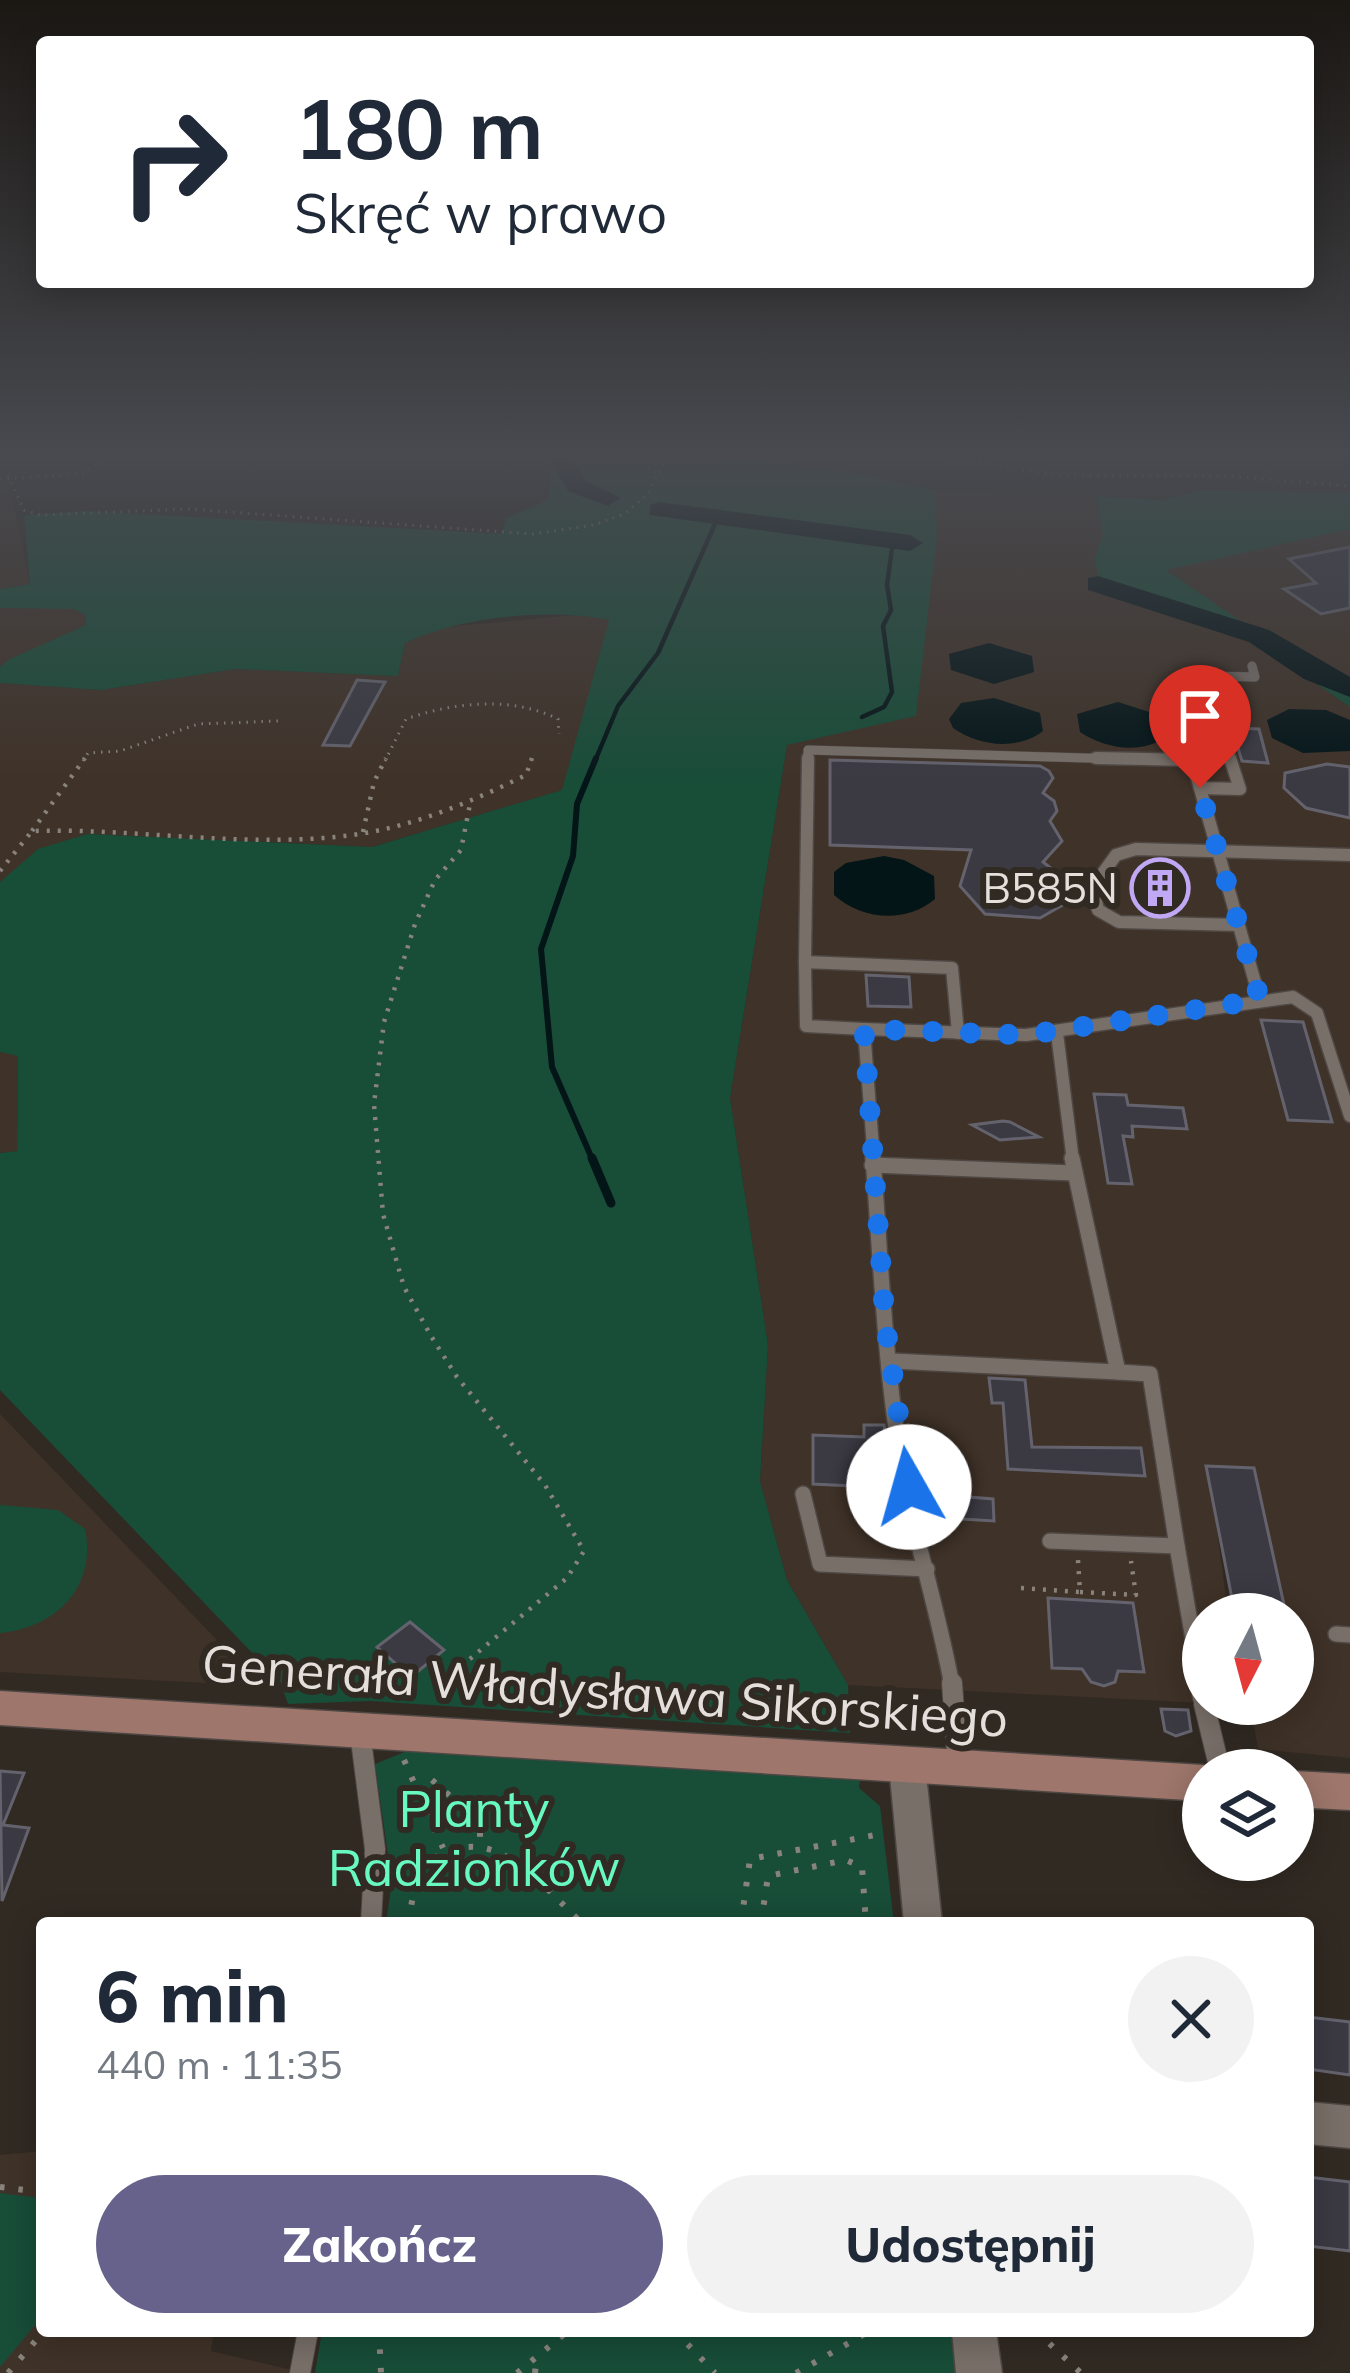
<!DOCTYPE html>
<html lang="pl">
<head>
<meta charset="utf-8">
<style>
	:root { --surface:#fff; --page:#f2f2f3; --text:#1f2937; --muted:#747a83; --accent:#67628c }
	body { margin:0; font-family:Mulish,sans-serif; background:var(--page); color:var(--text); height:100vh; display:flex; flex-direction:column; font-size:45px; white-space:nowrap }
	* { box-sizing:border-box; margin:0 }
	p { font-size:39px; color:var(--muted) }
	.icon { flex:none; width:66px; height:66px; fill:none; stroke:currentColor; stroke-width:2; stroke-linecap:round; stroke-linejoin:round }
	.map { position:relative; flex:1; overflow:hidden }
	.sheet { position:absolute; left:36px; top:1917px; width:1278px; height:420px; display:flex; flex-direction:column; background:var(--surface); border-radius:12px; box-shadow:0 6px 30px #0003 }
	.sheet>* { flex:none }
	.banner { position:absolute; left:36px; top:36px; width:1278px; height:252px; border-radius:12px; box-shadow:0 6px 30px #0003; background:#fff; color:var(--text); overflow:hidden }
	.needle { width:78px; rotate:186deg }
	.tools { position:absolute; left:1182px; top:1593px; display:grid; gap:24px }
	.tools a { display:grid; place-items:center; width:132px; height:132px; border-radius:50%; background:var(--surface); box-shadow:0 6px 30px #0003; font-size:60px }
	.pin { position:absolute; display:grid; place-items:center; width:102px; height:102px; color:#fff; margin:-123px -51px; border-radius:50% 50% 50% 0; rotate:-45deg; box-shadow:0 0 12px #0007 }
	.pin .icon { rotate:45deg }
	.me { position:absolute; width:132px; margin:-66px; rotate:353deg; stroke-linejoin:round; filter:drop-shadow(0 0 9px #0008) }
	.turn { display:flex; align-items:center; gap:42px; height:252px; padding:0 60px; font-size:54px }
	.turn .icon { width:156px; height:156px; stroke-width:2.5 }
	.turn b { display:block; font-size:84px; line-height:102px }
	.round { display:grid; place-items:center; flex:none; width:126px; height:126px; border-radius:63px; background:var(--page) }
	.headline { display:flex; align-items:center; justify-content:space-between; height:204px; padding:0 60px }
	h1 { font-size:72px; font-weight:800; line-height:90px }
	.button { display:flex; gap:24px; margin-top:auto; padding:24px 60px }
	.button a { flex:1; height:138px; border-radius:72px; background:var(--accent); color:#fff; font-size:48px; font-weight:800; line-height:138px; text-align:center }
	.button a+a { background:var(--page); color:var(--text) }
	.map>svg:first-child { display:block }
	.built { fill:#3f3228 }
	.green { fill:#184d38 }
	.water { fill:#041518 }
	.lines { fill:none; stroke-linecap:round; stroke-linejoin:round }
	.stream-far2 { stroke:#041518; stroke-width:4.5 }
	.stream-far1 { stroke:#041518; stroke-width:6 }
	.stream { stroke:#041518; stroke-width:9 }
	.river { fill:#041518; fill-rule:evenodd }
	.building { fill:#3b3a43; stroke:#64636d; stroke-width:3 }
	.lane-far3-casing { stroke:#4e4743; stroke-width:10 }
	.lane-far2-casing { stroke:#4e4743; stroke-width:15 }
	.lane-far1-casing { stroke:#4e4743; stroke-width:18 }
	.lane-casing { stroke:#4e4743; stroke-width:22 }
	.street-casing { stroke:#4e4743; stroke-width:3 }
	.secondary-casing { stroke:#4e4743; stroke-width:3 }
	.path-far2 { stroke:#89837d; stroke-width:3; stroke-dasharray:1.5 6; stroke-linecap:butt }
	.path-far1 { stroke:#89837d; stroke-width:4.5; stroke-dasharray:3 8; stroke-linecap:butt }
	.path { stroke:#89837d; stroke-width:6; stroke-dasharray:4.5 14; stroke-linecap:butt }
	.lane-far3 { stroke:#786f68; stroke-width:9 }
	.lane-far2 { stroke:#786f68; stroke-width:12 }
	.lane-far1 { stroke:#786f68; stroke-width:15 }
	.lane { stroke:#786f68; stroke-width:20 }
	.street { fill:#786f68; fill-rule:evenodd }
	.secondary { fill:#9e766b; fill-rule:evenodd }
	.route { stroke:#1a73e8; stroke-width:21; stroke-dasharray:0 37.8 }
	.labels { text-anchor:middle; stroke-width:12; stroke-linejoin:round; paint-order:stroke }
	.poi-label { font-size:42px; fill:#e4dfdb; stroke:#312a23; text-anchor:end }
	.near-street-label { font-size:51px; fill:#e4dfdb; stroke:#312a23 }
	.near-park-label { font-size:51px; fill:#67f9c0; stroke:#312a23 }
</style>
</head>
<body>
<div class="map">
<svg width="1350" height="2373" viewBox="0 0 1350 2373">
	<rect width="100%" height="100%" fill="#312a23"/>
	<g class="built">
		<polygon points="8,478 30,584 0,589 0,481"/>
		<polygon points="935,491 1096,496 1103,535 1094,559 1101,586 1254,640 1350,707 1350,1758 1258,1749 1250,1704 1293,1704 1293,1614 1234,1614 1209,1469 1228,1614 1203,1614 1203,1703 848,1685 787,1580 760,1481 768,1345 730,1098 787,745 926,609 937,535"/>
		<polygon points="1350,529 1350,677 1299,662 1165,569"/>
		<polygon points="18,606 73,609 85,615 86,626 0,667 0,608"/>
		<polygon points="575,615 610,619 563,790 372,847 87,834 0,882 0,683 101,690 235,669 398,676 405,643 436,628"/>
		<polygon points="0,1052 18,1055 17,1151 0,1153"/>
		<polygon points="0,1414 261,1686 0,1672"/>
		<polygon points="42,2151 42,2331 214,2331 211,2351 305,2373 0,2373 0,2155"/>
	</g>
	<g class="green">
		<path d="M525 453C661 453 804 455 935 491L937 535 916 716 787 745 730 1098 768 1345 760 1481 787 1580 848 1685 850 1733 370 1701 288 1704 281 1683 0 1390V1153L17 1151 18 1056 0 1052V882L38 849 87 834 372 847 562 790 609 620C548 608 462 616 405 643L398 676 235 669 101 690 0 683V667L10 659 86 625 85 615 73 609 0 608V589L30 584 24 515 84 511 502 534 506 518 548 500 552 465 544 457Z"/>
		<polygon points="1200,490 1350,493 1350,529 1166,570 1299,661 1350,677 1350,707 1254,640 1101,586 1094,559 1103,535 1096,496 1161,500"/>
		<path d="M0 1505 58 1510 85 1529C97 1586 57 1628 0 1633Z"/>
		<polygon points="412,1749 860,1779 859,1788 880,1806 894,1923 386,1923 392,1882 375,1764"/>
		<polygon points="0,2193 42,2198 42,2317 0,2367"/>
		<polygon points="322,2331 955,2331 960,2373 315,2373"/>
	</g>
	<g class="water">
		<polygon points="989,643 1032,656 1034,672 994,684 951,670 949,654"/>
		<path d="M994 698 1040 713 1043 731C1017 751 979 746 953 728L949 719 961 703Z"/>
		<path d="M1118 702 1165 717 1169 734C1144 756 1106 749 1080 732L1077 714Z"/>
		<polygon points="1289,709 1326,710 1350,720 1350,751 1303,753 1272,738 1267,720"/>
		<path d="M884 856 904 860 934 876 935 899C905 924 862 920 834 895V872L846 863Z"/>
	</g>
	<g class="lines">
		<g class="stream-far2">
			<polyline points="862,717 884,707 892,692 883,626 891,610 887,585 893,541"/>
			<polyline points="595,761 618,706 658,653 718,517"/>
		</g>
		<polyline class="stream-far1" points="593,1161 552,1067 541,949 573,856 577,804 596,758"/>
		<polyline class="stream" points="592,1158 611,1203"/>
		<g class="river">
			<polygon points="546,453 570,453 586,481 621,498 608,506 568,491"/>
			<polygon points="659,502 910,535 923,543 910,551 650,515 650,505"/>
			<polygon points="1098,576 1269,630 1350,677 1350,697 1304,679 1249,642 1088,590 1088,578"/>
		</g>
	</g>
	<g class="building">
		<polygon points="1350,547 1350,608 1321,614 1284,589 1316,583 1289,559"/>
		<polygon points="357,680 385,682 350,746 323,745"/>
		<polygon points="1232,728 1259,729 1268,763 1242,761"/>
		<polygon points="830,760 1040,766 1049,771 1053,778 1043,793 1054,801 1057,811 1050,821 1062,841 1043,862 1065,879 1068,902 1040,918 985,914 960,886 971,850 830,845"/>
		<polygon points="1327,764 1350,767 1350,818 1306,808 1284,788 1285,773"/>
		<polygon points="1135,874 1178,875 1185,902 1142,901"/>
		<polygon points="866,975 909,977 911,1007 868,1006"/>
		<polygon points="1261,1020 1303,1022 1332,1122 1288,1120"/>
		<polygon points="1094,1094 1126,1095 1128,1105 1183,1108 1187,1129 1132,1126 1133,1137 1123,1136 1132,1184 1108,1183"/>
		<polygon points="1003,1121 1010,1122 1039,1137 1000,1140 972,1125"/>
		<polygon points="989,1378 1025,1380 1032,1447 1141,1448 1145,1476 1008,1469 1003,1403 992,1403"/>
		<polygon points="864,1425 884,1425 893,1488 813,1484 813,1435 864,1437"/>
		<polygon points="1206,1466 1254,1468 1286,1614 1235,1614"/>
		<polygon points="944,1495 993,1499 994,1521 945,1518"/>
		<polygon points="1048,1598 1133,1603 1144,1672 1118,1671 1115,1682 1104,1686 1091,1682 1082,1669 1052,1668"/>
		<polygon points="410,1622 444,1650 411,1677 377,1647"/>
		<polygon points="1161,1709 1188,1710 1191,1731 1176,1736 1165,1731"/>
		<polygon points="0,1771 24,1773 3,1825 29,1828 2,1901"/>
		<polygon points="1308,2017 1350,2022 1350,2075 1308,2069"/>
		<polygon points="1308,2177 1350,2182 1350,2251 1308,2246"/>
	</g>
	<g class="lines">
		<g class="lane-far3-casing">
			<g id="lane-far3">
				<polyline points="1227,746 1231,761"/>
				<polyline points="1192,760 1227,746 1209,676 1255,677 1252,666"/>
				<polyline points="808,761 808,750 1192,761"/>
			</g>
		</g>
		<g class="lane-far2-casing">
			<g id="lane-far2">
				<polyline points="1096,758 1192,760 1260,1000"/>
				<polyline points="1192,760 1198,758"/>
				<polyline points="1200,788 1240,789 1230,758"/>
				<polyline points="1238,925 1119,922 1098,910 1093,887 1116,855 1136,849 1350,855"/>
				<polyline points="805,962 808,758"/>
				<polyline points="864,1029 806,1026 805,962 952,968 958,1033"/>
				<polyline points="1057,1033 1073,1161"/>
				<polyline points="874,1161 864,1029 1026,1035 1293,997 1317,1013 1350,1116"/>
			</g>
		</g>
		<g class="lane-far1-casing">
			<g id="lane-far1">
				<path d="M873 1158C882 1275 886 1411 914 1525 927 1579 942 1631 952 1686"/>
				<polyline points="872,1165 1074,1173"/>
				<polyline points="892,1361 1118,1372 1072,1158"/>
				<polyline points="803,1494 820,1564 927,1569"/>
				<polyline points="1050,1541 1177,1546 1150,1374 1118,1372"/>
				<polyline points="1177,1546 1201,1686"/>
				<polyline points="1336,1634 1350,1635"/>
			</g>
		</g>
		<g class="lane-casing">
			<g id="lane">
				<polyline points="952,1683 958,1767"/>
				<polyline points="1200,1683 1203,1698"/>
				<polyline points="1204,1704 1220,1770"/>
				<polyline points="360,1732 375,1849 371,1923"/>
				<polyline points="300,2373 308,2331"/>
			</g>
		</g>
		<g class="street-casing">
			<g id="street">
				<polygon points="907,1749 920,1754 925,1765 942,1923 904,1923 889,1765 894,1754"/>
				<polygon points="1308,2102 1350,2106 1350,2148 1308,2144"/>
				<polygon points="952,2331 996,2331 1002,2373 956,2373"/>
			</g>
		</g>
		<g class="secondary-casing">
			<g id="secondary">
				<polygon points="0,1691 1203,1765 1217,1770 1203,1770 1203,1801 0,1725"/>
				<polygon points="1293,1771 1350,1774 1350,1810 1293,1807"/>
			</g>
		</g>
		<g class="path-far2">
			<polyline points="631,453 657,475"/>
			<polyline points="896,453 1058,475 1228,476 1350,486"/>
			<polyline points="959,453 993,467"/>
			<polyline points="8,476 24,510 40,515 188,509 532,534 594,525 624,514 647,495 669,453"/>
			<polyline points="0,479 79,474 122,453"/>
			<polyline points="83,761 88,753 120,751 198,724 278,721"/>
			<path d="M385 761 406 719C455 702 511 696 558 719L559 734"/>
			<polyline points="531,761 533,755"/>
		</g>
		<g class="path-far1">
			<polyline points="32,831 85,758"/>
			<polyline points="363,832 374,782 386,758"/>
			<path d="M0 871 32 831C136 828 241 848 344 836 408 829 469 803 526 775L532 758"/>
			<polyline points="1021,1588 1080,1592 1078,1560"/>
			<polyline points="1080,1592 1136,1595 1131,1561"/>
			<polyline points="453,1673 567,1578 584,1551 545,1485 457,1377 431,1336 404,1287 383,1214 374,1104 384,1022 415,924 435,880 461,850 470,804"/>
		</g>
		<g class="path">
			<polyline points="404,1760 443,1848"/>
			<polyline points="432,1780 480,1822 480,1842"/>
			<path d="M408 1923 418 1869C488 1813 531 1875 582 1923"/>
			<polyline points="741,1923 750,1859 886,1833"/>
			<polyline points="761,1923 768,1876 846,1860 862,1867 866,1923"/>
			<polyline points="0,2187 42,2192"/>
			<polyline points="379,2331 381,2373"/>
			<polyline points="675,2331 715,2373"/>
			<polyline points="1036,2331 1081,2373"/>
			<polyline points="8,2373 44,2331"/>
			<polyline points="517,2373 568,2331"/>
			<polyline points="535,2373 537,2356"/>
			<polyline points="796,2373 870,2331"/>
		</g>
		<use href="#lane-far3" class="lane-far3"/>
		<use href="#lane-far2" class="lane-far2"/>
		<use href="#lane-far1" class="lane-far1"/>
		<use href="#lane" class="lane"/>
		<use href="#street" class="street"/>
		<use href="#secondary" class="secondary"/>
	</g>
	<linearGradient id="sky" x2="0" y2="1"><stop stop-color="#1b1713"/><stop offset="0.58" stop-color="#484a50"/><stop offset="1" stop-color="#484a50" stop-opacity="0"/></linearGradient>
	<rect width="1350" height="785" fill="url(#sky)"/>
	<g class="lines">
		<polyline class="route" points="909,1487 885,1320 864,1029 1026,1035 1260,1000 1200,788"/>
	</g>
	<defs>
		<g id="building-ring" transform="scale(3)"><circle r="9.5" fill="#312a23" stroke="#c0a8f4" stroke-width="1.5"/><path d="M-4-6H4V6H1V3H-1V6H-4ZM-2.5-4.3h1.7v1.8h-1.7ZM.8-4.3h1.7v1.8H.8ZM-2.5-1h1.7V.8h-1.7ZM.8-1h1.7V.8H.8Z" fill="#c0a8f4"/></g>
	</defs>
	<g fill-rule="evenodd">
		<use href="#building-ring" x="1160" y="888"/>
	</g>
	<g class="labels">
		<g class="poi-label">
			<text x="1118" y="903">B585N</text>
		</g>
		<g class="near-street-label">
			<text transform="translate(605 1691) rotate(4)" y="18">Generała Władysława Sikorskiego</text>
		</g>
		<g class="near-park-label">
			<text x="474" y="1827">Planty<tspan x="474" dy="59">Radzionków</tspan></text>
		</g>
	</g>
</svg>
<div class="tools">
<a><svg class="needle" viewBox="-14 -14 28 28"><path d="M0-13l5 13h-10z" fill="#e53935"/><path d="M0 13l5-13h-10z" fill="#747a83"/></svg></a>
<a><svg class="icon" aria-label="layers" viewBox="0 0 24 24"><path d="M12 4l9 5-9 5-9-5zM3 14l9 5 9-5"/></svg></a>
</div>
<div class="pin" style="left:1200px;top:788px;background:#d93025"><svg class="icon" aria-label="arrive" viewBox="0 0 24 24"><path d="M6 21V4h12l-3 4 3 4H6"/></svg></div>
<svg class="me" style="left:909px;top:1487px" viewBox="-20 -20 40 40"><circle r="19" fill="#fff"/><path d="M0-13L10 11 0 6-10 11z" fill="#1a73e8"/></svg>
<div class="banner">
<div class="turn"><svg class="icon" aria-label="right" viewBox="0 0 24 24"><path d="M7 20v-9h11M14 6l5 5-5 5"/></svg><div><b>180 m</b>Skręć w prawo</div></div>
</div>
<section class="sheet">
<div class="headline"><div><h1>6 min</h1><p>440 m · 11:35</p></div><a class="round"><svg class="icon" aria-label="close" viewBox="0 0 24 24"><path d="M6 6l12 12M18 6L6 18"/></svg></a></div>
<div class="button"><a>Zakończ</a><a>Udostępnij</a></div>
</section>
</div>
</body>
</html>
